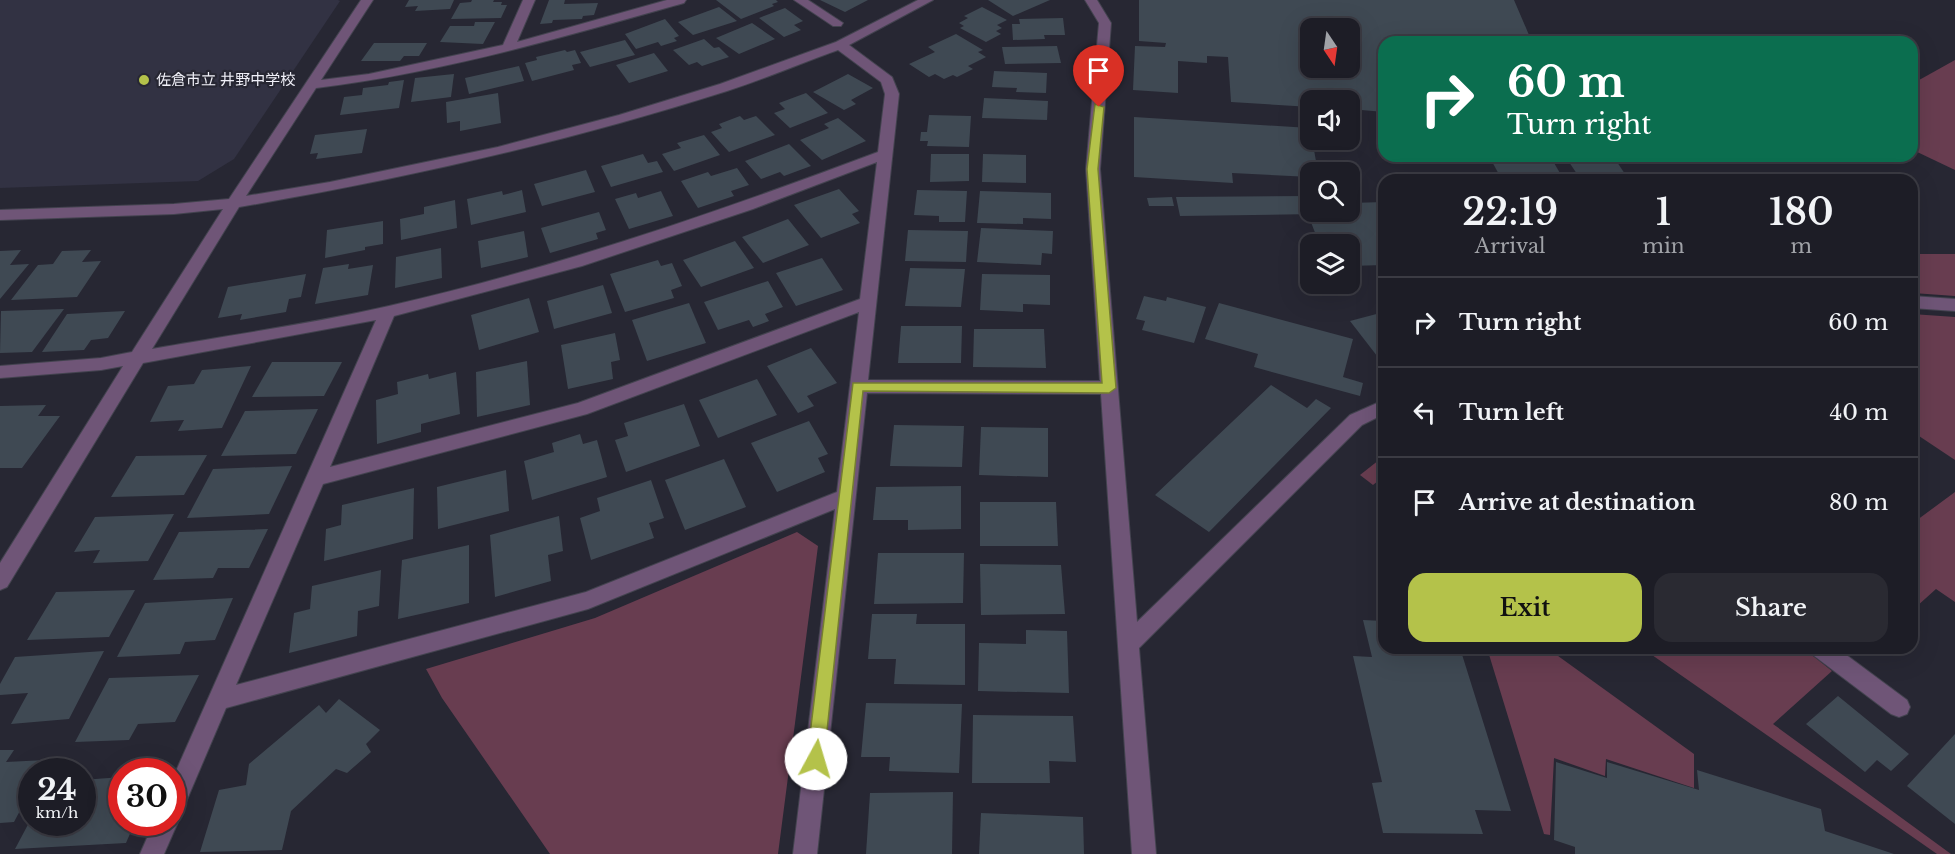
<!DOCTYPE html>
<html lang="en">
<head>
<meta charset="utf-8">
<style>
	:root { --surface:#1d1d26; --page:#2a2a32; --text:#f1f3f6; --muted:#a0a2a7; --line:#3b3b43; --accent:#b4c24a }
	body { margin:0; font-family:"Libre Baskerville","Noto Sans JP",serif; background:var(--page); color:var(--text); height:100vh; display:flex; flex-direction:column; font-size:22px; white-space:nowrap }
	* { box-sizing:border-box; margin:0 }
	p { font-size:20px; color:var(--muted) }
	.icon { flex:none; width:33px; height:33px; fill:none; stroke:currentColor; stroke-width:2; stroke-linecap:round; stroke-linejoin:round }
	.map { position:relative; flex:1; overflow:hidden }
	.sheet { position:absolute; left:1378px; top:174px; width:540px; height:480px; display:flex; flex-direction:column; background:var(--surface); border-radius:18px; box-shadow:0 6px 24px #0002,0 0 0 2px var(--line) }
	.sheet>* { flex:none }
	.hud { position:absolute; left:1378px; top:36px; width:540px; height:126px; border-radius:18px; box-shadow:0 6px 24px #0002,0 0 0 2px var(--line); background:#0b6e4f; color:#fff; overflow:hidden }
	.needle { width:39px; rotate:167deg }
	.controls { position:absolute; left:1300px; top:18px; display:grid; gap:12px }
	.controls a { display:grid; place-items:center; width:60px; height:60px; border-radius:12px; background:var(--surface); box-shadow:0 6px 24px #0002,0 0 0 2px var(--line); font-size:30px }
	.speed { position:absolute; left:18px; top:758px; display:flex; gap:12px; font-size:30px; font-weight:700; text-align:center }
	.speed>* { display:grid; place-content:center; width:78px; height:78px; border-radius:50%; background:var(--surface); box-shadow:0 6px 24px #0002,0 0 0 2px var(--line); line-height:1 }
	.speed small { font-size:15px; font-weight:400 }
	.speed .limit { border:9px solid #d22; background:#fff; color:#111 }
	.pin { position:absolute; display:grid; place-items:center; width:51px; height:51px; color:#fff; margin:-62px -26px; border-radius:50% 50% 50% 0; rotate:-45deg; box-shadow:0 0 6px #0007 }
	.pin .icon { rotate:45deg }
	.me { position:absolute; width:66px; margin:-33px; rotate:6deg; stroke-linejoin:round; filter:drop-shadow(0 0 4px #0008) }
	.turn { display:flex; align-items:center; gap:21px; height:126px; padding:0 30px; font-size:27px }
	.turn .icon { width:78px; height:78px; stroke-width:2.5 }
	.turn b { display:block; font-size:42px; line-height:51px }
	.eta { display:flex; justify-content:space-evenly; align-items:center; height:102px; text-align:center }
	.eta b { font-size:36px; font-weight:600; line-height:42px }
	.action { display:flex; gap:12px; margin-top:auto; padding:12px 30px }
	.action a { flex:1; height:69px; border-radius:18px; background:var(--accent); color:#111; font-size:24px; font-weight:600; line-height:69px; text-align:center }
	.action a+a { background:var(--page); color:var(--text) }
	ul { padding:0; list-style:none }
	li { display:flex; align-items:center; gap:18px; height:90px; padding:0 30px; border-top:2px solid var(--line) }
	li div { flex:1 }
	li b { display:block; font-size:22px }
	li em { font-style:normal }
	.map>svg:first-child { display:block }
	.built { fill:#323243 }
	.green { fill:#683d50 }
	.building { fill:#3f4953; fill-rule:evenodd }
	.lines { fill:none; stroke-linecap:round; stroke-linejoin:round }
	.minor-casing { stroke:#43434f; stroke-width:2 }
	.minor { fill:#6f5577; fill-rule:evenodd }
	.route { fill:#b4c24a; stroke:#757e30; stroke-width:1.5 }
	.poi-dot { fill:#b4c24a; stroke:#272733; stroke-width:2 }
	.labels { text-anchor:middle; stroke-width:4.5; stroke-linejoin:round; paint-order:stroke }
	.far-poi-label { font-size:15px; fill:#f0f0f8; stroke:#272733; text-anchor:start }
</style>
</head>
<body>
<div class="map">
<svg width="1955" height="854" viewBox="0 0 1955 854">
	<rect width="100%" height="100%" fill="#272733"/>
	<polygon class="built" points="0,0 338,0 340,1 234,159 198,181 0,188"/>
	<g class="green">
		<polygon points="1955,60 1955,170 1913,150 1912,84"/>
		<polygon points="1912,254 1955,254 1955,296 1913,293"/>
		<polygon points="1912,314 1955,317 1955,460 1913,432"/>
		<polygon points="1384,456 1384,476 1373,485 1360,475"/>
		<polygon points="1955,492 1955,602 1936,589 1916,607 1912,604 1913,523"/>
		<polygon points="797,532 818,546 778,854 550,854 442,698 426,669 595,618"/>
		<polygon points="1487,648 1547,648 1694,754 1694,788 1606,759 1605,776 1554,758 1550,835 1544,834"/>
		<polygon points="1642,648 1803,648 1832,671 1773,724 1951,854 1937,854"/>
	</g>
	<g class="building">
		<polygon points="409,0 454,0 450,9 415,11 418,6 405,7"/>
		<polygon points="472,0 494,0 493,2 502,2 501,5 507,5 501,18 451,19 460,3 471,2"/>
		<polygon points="549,0 565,0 564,4 598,3 594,15 583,16 582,19 553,20 552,23 540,24"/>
		<polygon points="716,0 776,0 778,2 772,4 774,6 741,19"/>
		<polygon points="820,0 868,0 845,12"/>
		<polygon points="988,0 1050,0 1013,16"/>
		<path d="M1139 0H1514L1532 42H1384V112L1350 109V100H1311V107L1231 102 1228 57 1207 56V63L1178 61V93L1133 90 1135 46 1165 47 1166 43 1139 41ZM1311 28H1350V68H1311Z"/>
		<polygon points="719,7 737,21 693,35 678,22"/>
		<polygon points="982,7 1007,20 997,25 1002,28 996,31 1001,34 986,42 960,28 964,26 959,23 968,18 964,16"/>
		<polygon points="785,8 803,21 794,25 801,30 784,37 759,18"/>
		<polygon points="1063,18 1065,35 1044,35 1045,39 1013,40 1012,24 1020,24 1019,19"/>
		<polygon points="665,19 679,36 674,38 677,41 661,46 658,42 636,49 625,34"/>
		<polygon points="475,22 495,22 483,44 440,42 450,26 474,26"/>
		<polygon points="752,23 775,39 739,54 716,38"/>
		<polygon points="956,34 983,50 978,52 986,57 968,66 973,69 957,77 953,75 944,79 935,74 929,77 909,64 935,52 928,47"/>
		<polygon points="704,39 714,48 719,47 729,57 702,66 697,62 689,65 673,50"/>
		<polygon points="625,40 635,55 590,67 580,52"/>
		<polygon points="374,43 427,43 419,56 404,56 400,61 361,61"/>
		<polygon points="1057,46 1061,63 1005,64 1002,47"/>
		<polygon points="565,50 567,52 575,50 581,63 572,65 574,70 532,81 525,63 537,60 536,57"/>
		<polygon points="654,53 668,71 629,83 616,65"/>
		<polygon points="519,66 524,81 469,94 465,78"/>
		<polygon points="994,71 1047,73 1046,93 1016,92 1017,88 992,87"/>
		<polygon points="454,74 451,97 411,102 415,78"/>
		<polygon points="848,74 873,88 851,100 856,104 844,110 813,92"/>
		<polygon points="404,80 399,108 340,115 344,97 362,95 363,88 388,85 389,82"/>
		<polygon points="498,93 501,123 460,131 460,121 447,123 446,102"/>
		<polygon points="806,93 828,113 790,128 774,113 785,109 779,103"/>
		<polygon points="984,98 1048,101 1047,120 982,118"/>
		<polygon points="929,115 971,116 969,147 927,146 928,141 920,141 921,132 927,132"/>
		<polygon points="740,116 744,120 756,116 775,135 729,152 711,132 722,128 719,124"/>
		<polygon points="1134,117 1310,128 1318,172 1311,172 1311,177 1232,173 1233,183 1134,177"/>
		<polygon points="838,118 866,141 822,160 800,140 829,128 824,124"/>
		<polygon points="367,129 362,153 316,159 318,153 310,154 315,135"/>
		<polygon points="704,135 720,155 674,171 662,154 681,148 677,143"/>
		<polygon points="789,144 811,166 784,176 780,172 761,179 745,161"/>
		<polygon points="643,154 648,163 657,161 663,172 611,187 601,166"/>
		<polygon points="931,154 969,154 969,181 930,182"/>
		<polygon points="983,154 1026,155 1026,183 982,182"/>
		<polygon points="1489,156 1550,156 1564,180 1502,180"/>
		<polygon points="1565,156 1613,156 1629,180 1581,180"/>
		<polygon points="737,168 749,185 731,191 734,196 698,208 681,181 708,172 711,176"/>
		<polygon points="586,170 595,192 542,206 534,184"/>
		<polygon points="839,189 859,211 852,214 860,223 821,238 794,205"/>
		<polygon points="522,190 526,212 471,225 467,199 502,191 503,195"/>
		<polygon points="917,190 967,191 965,222 939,222 939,216 914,215"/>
		<polygon points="661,191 673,216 629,229 615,199 636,193 638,198"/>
		<polygon points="980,191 1051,193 1051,219 1023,218 1023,224 977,223"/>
		<polygon points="1309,196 1311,212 1315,214 1180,216 1176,197"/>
		<polygon points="1172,197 1174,206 1149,206 1147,198"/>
		<polygon points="455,200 457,228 401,240 400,219 424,214 424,207"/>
		<polygon points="1384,202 1384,265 1350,266 1350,244 1319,243 1309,217 1324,217 1322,212 1350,212 1350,203"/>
		<polygon points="599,212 606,230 596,233 598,239 550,253 541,228"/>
		<polygon points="788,219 809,245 763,263 742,237"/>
		<polygon points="383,221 383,244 365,247 365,250 325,258 327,230"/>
		<polygon points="981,228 1053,231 1052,254 1042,253 1041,265 977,262"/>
		<polygon points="908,230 968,231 966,262 905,261"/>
		<polygon points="524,231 528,257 481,268 478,241"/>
		<polygon points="735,241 754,268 701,287 683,260"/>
		<polygon points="441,248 442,278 395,288 396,257"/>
		<polygon points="21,250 10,265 29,264 0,299 0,251"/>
		<polygon points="91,250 82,262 101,261 77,297 11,300 38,265 53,264 62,251"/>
		<polygon points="822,258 843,290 796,306 776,273"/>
		<polygon points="658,260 661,266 672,263 682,286 671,290 674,298 625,312 610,274"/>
		<polygon points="349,264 348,269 373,265 368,295 315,304 323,268"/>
		<polygon points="910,268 965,269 961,307 905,306"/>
		<polygon points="306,274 301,297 289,299 286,312 240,320 242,314 218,318 228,287"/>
		<polygon points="982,274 1050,275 1050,305 1023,304 1023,312 980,310"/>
		<polygon points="768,281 783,307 765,314 769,321 753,327 749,320 718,330 704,302"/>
		<polygon points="603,285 612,313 554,329 547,301"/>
		<polygon points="1144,296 1166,301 1167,297 1206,307 1194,343 1142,330 1145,321 1136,319"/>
		<polygon points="529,298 539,332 479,350 471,315"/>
		<polygon points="689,303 706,343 647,361 632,320"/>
		<polygon points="1219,303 1353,339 1343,377 1363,383 1360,396 1254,367 1258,354 1205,339"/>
		<polygon points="64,309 32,352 0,353 1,311"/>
		<polygon points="125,311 108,338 91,340 84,350 42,352 67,314"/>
		<polygon points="1384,312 1384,365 1350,321"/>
		<polygon points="901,326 962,326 961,363 898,363"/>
		<polygon points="974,329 1044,329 1046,368 973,367"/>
		<polygon points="615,333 620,360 611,362 613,379 568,389 561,345"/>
		<polygon points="811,348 837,383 807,396 814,406 798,413 767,366"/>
		<polygon points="527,361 530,405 477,417 476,372"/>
		<polygon points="272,362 342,362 324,396 252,397"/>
		<polygon points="251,366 222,428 178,431 184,420 150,422 168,386 194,384 202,370"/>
		<polygon points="456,372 460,414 421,424 421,432 377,444 376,400 398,394 397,382 428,374 429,379"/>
		<polygon points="757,379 777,415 718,438 699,400"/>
		<polygon points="1271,385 1307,408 1316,399 1331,408 1209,532 1155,495"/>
		<polygon points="684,404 700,446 626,472 615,440 628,436 624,423"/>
		<polygon points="46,405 38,416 60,416 22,468 0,468 0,406"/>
		<polygon points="318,409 296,454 221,456 245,411"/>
		<polygon points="809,421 828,454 818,458 825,472 777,492 751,443"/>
		<polygon points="894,425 964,426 962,467 890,466"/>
		<polygon points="981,427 1048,428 1048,477 979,475"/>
		<polygon points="580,434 583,444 597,440 607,477 532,500 524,461 554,452 552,443"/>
		<polygon points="207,455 184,495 111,497 136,456"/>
		<polygon points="724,459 746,507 685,530 665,480"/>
		<polygon points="292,466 269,514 187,518 213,469"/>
		<polygon points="506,470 509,511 438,529 437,487"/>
		<polygon points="651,480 664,518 649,523 654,538 591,560 580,518 600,511 597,498"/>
		<polygon points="961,486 961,529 908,530 908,520 873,520 876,487"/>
		<polygon points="414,488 413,539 324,561 326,529 341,525 342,505"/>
		<polygon points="980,502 1056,502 1058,546 980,546"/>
		<polygon points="174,514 148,561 93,563 100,550 74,552 95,517"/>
		<polygon points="559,516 563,551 548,555 551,581 495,597 490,535"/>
		<polygon points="268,529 249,568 218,568 213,578 153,580 179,532"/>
		<polygon points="469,545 469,603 398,619 402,560"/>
		<polygon points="878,553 964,553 963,603 874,604"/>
		<polygon points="980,564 1061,565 1065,614 981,615"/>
		<polygon points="381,570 379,606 358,611 357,636 289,653 294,613 310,609 312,586"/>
		<polygon points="135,590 109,637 27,640 56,592"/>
		<polygon points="233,598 215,640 185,642 180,654 117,657 145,603"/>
		<polygon points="872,614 917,614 916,624 965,624 965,685 894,684 896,659 868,659"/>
		<polygon points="1363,620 1384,621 1384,648 1460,648 1511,811 1475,810 1483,834 1383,833 1372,783 1382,782 1353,656 1372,657"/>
		<polygon points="1026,630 1067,631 1069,693 978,691 979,643 1026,644"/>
		<polygon points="104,651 69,719 11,724 28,693 0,695 0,684 15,657"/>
		<polygon points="199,675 175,722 138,724 129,740 75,742 109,678"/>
		<polygon points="1838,696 1909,754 1891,771 1877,760 1865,772 1806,724"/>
		<polygon points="339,699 380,730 366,744 371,752 347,773 336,769 291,811 282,850 200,852 219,790 246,785 249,764 319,705 326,713"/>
		<polygon points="866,703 962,704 959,773 889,771 890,757 861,757"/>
		<polygon points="973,715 1073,716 1076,762 1049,761 1050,783 972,783"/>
		<polygon points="1955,734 1955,824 1907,786"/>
		<polygon points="0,750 14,750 6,762 46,760 41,771 32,771 32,788 14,822 0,823"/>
		<polygon points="1556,762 1607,778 1607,762 1699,790 1697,770 1821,809 1825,831 1894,854 1575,854 1575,847 1554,840"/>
		<polygon points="122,777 122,822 135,822 126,843 15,849 32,817 32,822 82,822 82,780"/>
		<polygon points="953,792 952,854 866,854 870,793"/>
		<polygon points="981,813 1083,817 1084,854 979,854"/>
	</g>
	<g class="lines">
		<g class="minor-casing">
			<g id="minor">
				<path d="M361 0H373L321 80 369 74 503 45 523 0H535L517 42 667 0H686L684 3C563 37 441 73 316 88L246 196 330 182 498 147 619 115 720 84 836 42 918 0H933L849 45 892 77 899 94 868 380 1100 381 1086 169 1099 23 1085 0H1097L1111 23 1100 169 1137 622 1350 415 1384 400V414L1362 425 1139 648 1156 854H1132L1101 394 867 393 817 854H793L835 509 588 609 226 708 180 816 176 818 178 822 164 854H140L154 822H172V780L376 320 143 363 7 587 0 590V563L123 366 101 370 0 378V366L101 358 132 352 223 209 174 214 0 220V210L174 204 229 199ZM838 50 881 82 885 94 878 152C718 212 556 268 389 306 311 324 230 335 152 349L239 207C404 179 567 142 727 91 765 79 801 63 838 50ZM877 162 860 299 578 403 330 467 394 316 582 266 753 209ZM859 312 837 492 586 592 236 685 323 484 587 414Z"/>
				<polygon points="794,0 808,0 843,23 841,26 833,26"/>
				<polygon points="1912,296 1955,299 1955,311 1912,308"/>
				<polygon points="1809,648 1837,648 1907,700 1910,707 1907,714 1899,717 1891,714 1813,655"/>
			</g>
		</g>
		<use href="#minor" class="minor"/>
	</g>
	<polygon class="route" points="1095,104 1104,107 1098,169 1116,388 1109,393 863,391 824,759 822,765 816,767 809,765 807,759 853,383 1102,383 1087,169"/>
	<circle class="poi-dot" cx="144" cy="80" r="6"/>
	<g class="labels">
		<g class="far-poi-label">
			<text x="156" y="85">佐倉市立 井野中学校</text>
		</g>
	</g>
</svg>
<div class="controls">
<a><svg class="needle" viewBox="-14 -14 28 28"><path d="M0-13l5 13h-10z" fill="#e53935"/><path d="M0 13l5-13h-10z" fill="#a0a2a7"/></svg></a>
<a><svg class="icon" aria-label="sound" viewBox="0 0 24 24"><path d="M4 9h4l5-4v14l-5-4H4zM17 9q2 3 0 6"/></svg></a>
<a><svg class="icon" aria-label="search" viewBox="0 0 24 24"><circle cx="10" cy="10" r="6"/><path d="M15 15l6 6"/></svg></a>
<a><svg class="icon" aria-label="layers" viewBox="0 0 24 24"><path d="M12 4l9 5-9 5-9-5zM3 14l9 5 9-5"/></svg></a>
</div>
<div class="speed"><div>24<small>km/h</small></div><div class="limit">30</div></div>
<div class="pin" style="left:1099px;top:107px;background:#d93025"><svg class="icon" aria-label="arrive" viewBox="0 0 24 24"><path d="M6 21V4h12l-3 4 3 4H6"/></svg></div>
<svg class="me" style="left:816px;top:759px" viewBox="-20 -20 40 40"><circle r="19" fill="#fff"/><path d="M0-13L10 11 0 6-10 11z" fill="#b4c24a"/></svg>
<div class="hud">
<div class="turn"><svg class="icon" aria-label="right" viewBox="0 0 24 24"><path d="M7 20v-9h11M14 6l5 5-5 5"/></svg><div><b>60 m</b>Turn right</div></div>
</div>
<section class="sheet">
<div class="eta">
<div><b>22:19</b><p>Arrival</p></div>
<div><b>1</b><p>min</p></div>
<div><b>180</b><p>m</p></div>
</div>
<ul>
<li><svg class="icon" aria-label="right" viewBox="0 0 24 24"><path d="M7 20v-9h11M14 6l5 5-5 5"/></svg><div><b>Turn right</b></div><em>60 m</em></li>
<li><svg class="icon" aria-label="left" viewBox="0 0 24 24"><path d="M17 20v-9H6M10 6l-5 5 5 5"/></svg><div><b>Turn left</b></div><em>40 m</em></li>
<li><svg class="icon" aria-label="arrive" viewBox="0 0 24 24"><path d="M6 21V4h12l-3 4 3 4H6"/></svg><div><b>Arrive at destination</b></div><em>80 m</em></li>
</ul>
<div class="action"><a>Exit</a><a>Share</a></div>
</section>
</div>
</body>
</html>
